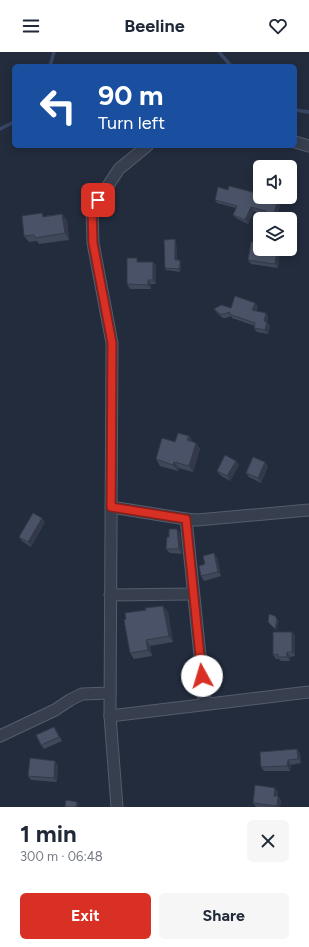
<!DOCTYPE html>
<html lang="en">
<head>
<meta charset="utf-8">
<style>
	:root { --surface:#fff; --page:#f6f6f7; --text:#1f2937; --muted:#747a83; --accent:#d93025 }
	body { margin:0; font-family:Figtree,sans-serif; background:var(--page); color:var(--text); height:100vh; display:flex; flex-direction:column; font-size:15px; white-space:nowrap }
	* { box-sizing:border-box; margin:0 }
	p { font-size:13px; color:var(--muted) }
	.icon { flex:none; width:22px; height:22px; fill:none; stroke:currentColor; stroke-width:2; stroke-linecap:round; stroke-linejoin:round }
	.map { position:relative; height:755px; overflow:hidden }
	.drawer { display:flex; flex-direction:column; background:var(--surface); flex:1 }
	.drawer>* { flex:none }
	.top-card { position:absolute; left:12px; top:12px; width:285px; height:84px; border-radius:6px; box-shadow:0 2px 10px #0003; background:#1a4fa0; color:#fff; overflow:hidden }
	.fabs { position:absolute; left:253px; top:108px; display:grid; gap:8px }
	.fabs a { display:grid; place-items:center; width:44px; height:44px; border-radius:6px; background:var(--surface); box-shadow:0 2px 10px #0003; font-size:20px }
	.pin { position:absolute; display:grid; place-items:center; width:34px; height:34px; color:#fff; margin:-17px; border-radius:8px; box-shadow:0 2px 6px #0006 }
	.me { position:absolute; width:44px; margin:-22px; rotate:354deg; stroke-linejoin:round; filter:drop-shadow(0 0 3px #0008) }
	.turn { display:flex; align-items:center; gap:14px; height:84px; padding:0 20px; font-size:18px }
	.turn .icon { width:52px; height:52px; stroke-width:2.5 }
	.turn b { display:block; font-size:28px; line-height:34px }
	.round { display:grid; place-items:center; flex:none; width:42px; height:42px; border-radius:6px; background:var(--page) }
	.headline { display:flex; align-items:center; justify-content:space-between; height:68px; padding:0 20px }
	h1 { font-size:24px; font-weight:700; line-height:30px }
	.primary-button { display:flex; gap:8px; margin-top:auto; padding:8px 20px }
	.primary-button a { flex:1; height:46px; border-radius:6px; background:var(--accent); color:#fff; font-size:16px; font-weight:700; line-height:46px; text-align:center }
	.primary-button a+a { background:var(--page); color:var(--text) }
	header { display:flex; justify-content:space-between; align-items:center; height:52px; padding:0 20px; background:var(--surface); font-size:18px; font-weight:700 }
	.map>svg:first-child { display:block }
	.lines { fill:none; stroke-linecap:round; stroke-linejoin:round }
	.stream { stroke:#374664; stroke-width:3.5 }
	.minor-casing { stroke:#555c6b; stroke-width:13 }
	.minor { stroke:#373e4d; stroke-width:11 }
	.wall { fill:#3f4759 }
	.shaded-wall { fill:#333948 }
	.building { fill:#495267; stroke:#333948 }
	.route-casing { stroke:#8d1f18; stroke-width:10 }
	.route { stroke:#d93025; stroke-width:7 }
</style>
</head>
<body>
<header><svg class="icon" aria-label="menu" viewBox="0 0 24 24"><path d="M4 6h16M4 12h16M4 18h16"/></svg>Beeline<svg class="icon" aria-label="heart" viewBox="0 0 24 24"><path d="M12 20l-8-8c-3-5 5-10 8-4 3-6 11-1 8 4z"/></svg></header>
<div class="map">
<svg width="309" height="755" viewBox="0 0 309 755">
	<rect width="100%" height="100%" fill="#232c3d"/>
	<g class="lines">
		<g class="stream">
			<polyline points="219,0 231,14"/>
			<polyline points="50,14 54,0"/>
			<polyline points="295,58 309,60"/>
			<polyline points="0,77 14,70"/>
		</g>
		<g class="minor-casing">
			<g id="minor">
				<polyline points="295,90 309,94"/>
				<polyline points="111,455 186,467 197,468 309,458"/>
				<polyline points="186,467 205,652"/>
				<polyline points="110,543 193,542"/>
				<polyline points="110,664 309,640"/>
				<polyline points="0,684 55,658 70,648 82,642 110,641"/>
				<polyline points="117,755 110,664 112,291 93,191 92,158 119,117 147,94"/>
			</g>
		</g>
		<use href="#minor" class="minor"/>
	</g>
	<g class="wall">
		<polygon points="228,138 260,142 276,167 265,167 264,166 265,162 254,159 248,172 236,166 233,163 236,156 217,151 215,148"/>
		<polygon points="62,162 67,168 69,188 39,192 37,189 29,190 24,184 45,164"/>
		<polygon points="175,187 176,190 177,208 181,210 180,220 166,218 165,216"/>
		<polygon points="260,197 280,197 280,198 278,216 251,212 248,208"/>
		<polygon points="139,210 153,210 156,214 156,232 151,232 151,237 130,237 127,232"/>
		<polygon points="255,251 258,255 256,259 266,261 268,265 267,270 270,274 268,282 257,280 254,276 255,274 232,266 231,264 226,266 223,266 217,261 214,257 231,256"/>
		<polygon points="189,384 193,390 200,397 193,420 179,416 178,419 160,414 156,407 175,390"/>
		<polygon points="236,409 239,413 230,429 220,423 217,419"/>
		<polygon points="268,414 261,431 249,425 246,421"/>
		<polygon points="45,470 31,495 22,489 19,485"/>
		<polygon points="180,481 182,502 170,501 166,497 169,485"/>
		<polygon points="217,505 221,524 204,529 201,524 205,512"/>
		<polygon points="168,560 173,590 150,594 152,604 134,607 130,601 126,567"/>
		<polygon points="292,580 295,584 295,604 290,605 290,609 281,609 279,607 276,607 273,603"/>
		<polygon points="54,675 57,679 62,689 44,697 41,693"/>
		<polygon points="300,701 301,711 291,713 290,719 264,719 261,715"/>
		<polygon points="58,713 57,730 31,728 28,724"/>
		<polygon points="278,740 278,744 281,749 280,755 256,755 253,751"/>
	</g>
	<g class="shaded-wall">
		<polygon points="279,145 283,145 276,167 272,167"/>
		<polygon points="251,155 254,159 248,172 245,168"/>
		<polygon points="62,162 67,168 69,188 65,181"/>
		<polygon points="175,187 176,190 177,210 175,208"/>
		<polygon points="277,197 280,197 280,198 278,216 275,212"/>
		<polygon points="180,208 181,210 180,220 179,217"/>
		<polygon points="153,210 156,214 156,232 153,228"/>
		<polygon points="148,228 151,232 151,237 148,233"/>
		<polygon points="255,251 258,255 255,262 252,258"/>
		<polygon points="266,261 268,265 267,270 270,274 268,282 265,278 264,269"/>
		<polygon points="189,384 193,390 187,388"/>
		<polygon points="196,391 200,397 193,420 189,414"/>
		<polygon points="236,409 239,413 230,429 227,424"/>
		<polygon points="174,410 179,416 178,419 173,413"/>
		<polygon points="265,410 268,414 261,431 258,426"/>
		<polygon points="42,466 45,470 31,495 28,490"/>
		<polygon points="177,477 180,481 182,502 179,497"/>
		<polygon points="214,501 217,505 221,524 218,520"/>
		<polygon points="163,554 168,560 173,590 169,584"/>
		<polygon points="277,567 279,569 276,579 275,577"/>
		<polygon points="292,580 295,584 295,604 292,600"/>
		<polygon points="146,588 150,594 152,604 148,598"/>
		<polygon points="287,600 290,605 290,609 287,605"/>
		<polygon points="54,675 57,679 62,689 59,685"/>
		<polygon points="297,697 300,701 301,711 298,707"/>
		<polygon points="288,708 291,713 290,719 287,714"/>
		<polygon points="55,709 58,713 57,730 54,726"/>
		<polygon points="275,736 278,740 277,748 274,744"/>
		<polygon points="278,744 281,749 280,755 278,755 277,754"/>
		<polygon points="77,750 79,752 78,755 76,755"/>
	</g>
	<g class="building">
		<polygon points="229,134 260,142 260,145 279,145 272,167 269,167 264,166 266,159 251,155 245,168 233,163 237,154 215,148 218,135 228,138"/>
		<polygon points="42,161 43,165 62,162 65,181 35,186 34,183 24,184 22,164"/>
		<polygon points="175,187 175,208 180,208 179,217 165,216 164,188"/>
		<polygon points="251,190 260,191 260,197 277,197 275,212 248,208"/>
		<polygon points="127,206 137,206 137,210 153,210 153,228 148,228 148,233 127,232"/>
		<polygon points="235,244 255,251 252,258 266,261 264,269 267,270 265,278 254,276 255,271 229,262 230,260 224,262 220,262 214,257 221,253 231,256"/>
		<polygon points="178,381 189,384 187,388 196,391 189,414 174,410 173,413 156,407 162,386 175,390"/>
		<polygon points="225,403 236,409 227,424 217,419"/>
		<polygon points="253,405 265,410 258,426 246,421"/>
		<polygon points="33,461 42,466 28,490 19,485"/>
		<polygon points="169,477 177,477 179,497 166,497 167,485 169,485"/>
		<polygon points="214,501 218,520 201,524 199,514 205,512 203,504"/>
		<polygon points="163,554 169,584 146,588 148,598 130,601 124,568 126,567 125,561 146,558 145,556"/>
		<polygon points="269,562 275,564 277,567 275,577 268,570"/>
		<polygon points="273,580 292,580 292,600 287,600 287,605 278,605 278,602 273,603"/>
		<polygon points="54,675 59,685 41,693 36,683"/>
		<polygon points="297,697 298,707 288,708 287,714 261,715 260,700"/>
		<polygon points="30,706 55,709 54,726 28,724"/>
		<polygon points="255,733 275,736 274,744 278,744 277,754 253,751"/>
		<polygon points="66,748 77,750 76,755 65,755"/>
	</g>
	<g class="lines">
		<g class="route-casing">
			<polyline id="route" points="98,148 92,158 93,191 112,291 111,455 186,467 202,624"/>
		</g>
		<use href="#route" class="route"/>
	</g>
</svg>
<div class="fabs">
<a><svg class="icon" aria-label="sound" viewBox="0 0 24 24"><path d="M4 9h4l5-4v14l-5-4H4zM17 9q2 3 0 6"/></svg></a>
<a><svg class="icon" aria-label="layers" viewBox="0 0 24 24"><path d="M12 4l9 5-9 5-9-5zM3 14l9 5 9-5"/></svg></a>
</div>
<div class="pin" style="left:98px;top:148px;background:#d93025"><svg class="icon" aria-label="arrive" viewBox="0 0 24 24"><path d="M6 21V4h12l-3 4 3 4H6"/></svg></div>
<svg class="me" style="left:202px;top:624px" viewBox="-20 -20 40 40"><circle r="19" fill="#fff"/><path d="M0-13L10 11 0 6-10 11z" fill="#d93025"/></svg>
<div class="top-card">
<div class="turn"><svg class="icon" aria-label="left" viewBox="0 0 24 24"><path d="M17 20v-9H6M10 6l-5 5 5 5"/></svg><div><b>90 m</b>Turn left</div></div>
</div>
</div>
<section class="drawer">
<div class="headline"><div><h1>1 min</h1><p>300 m · 06:48</p></div><a class="round"><svg class="icon" aria-label="close" viewBox="0 0 24 24"><path d="M6 6l12 12M18 6L6 18"/></svg></a></div>
<div class="primary-button"><a>Exit</a><a>Share</a></div>
</section>
</body>
</html>
